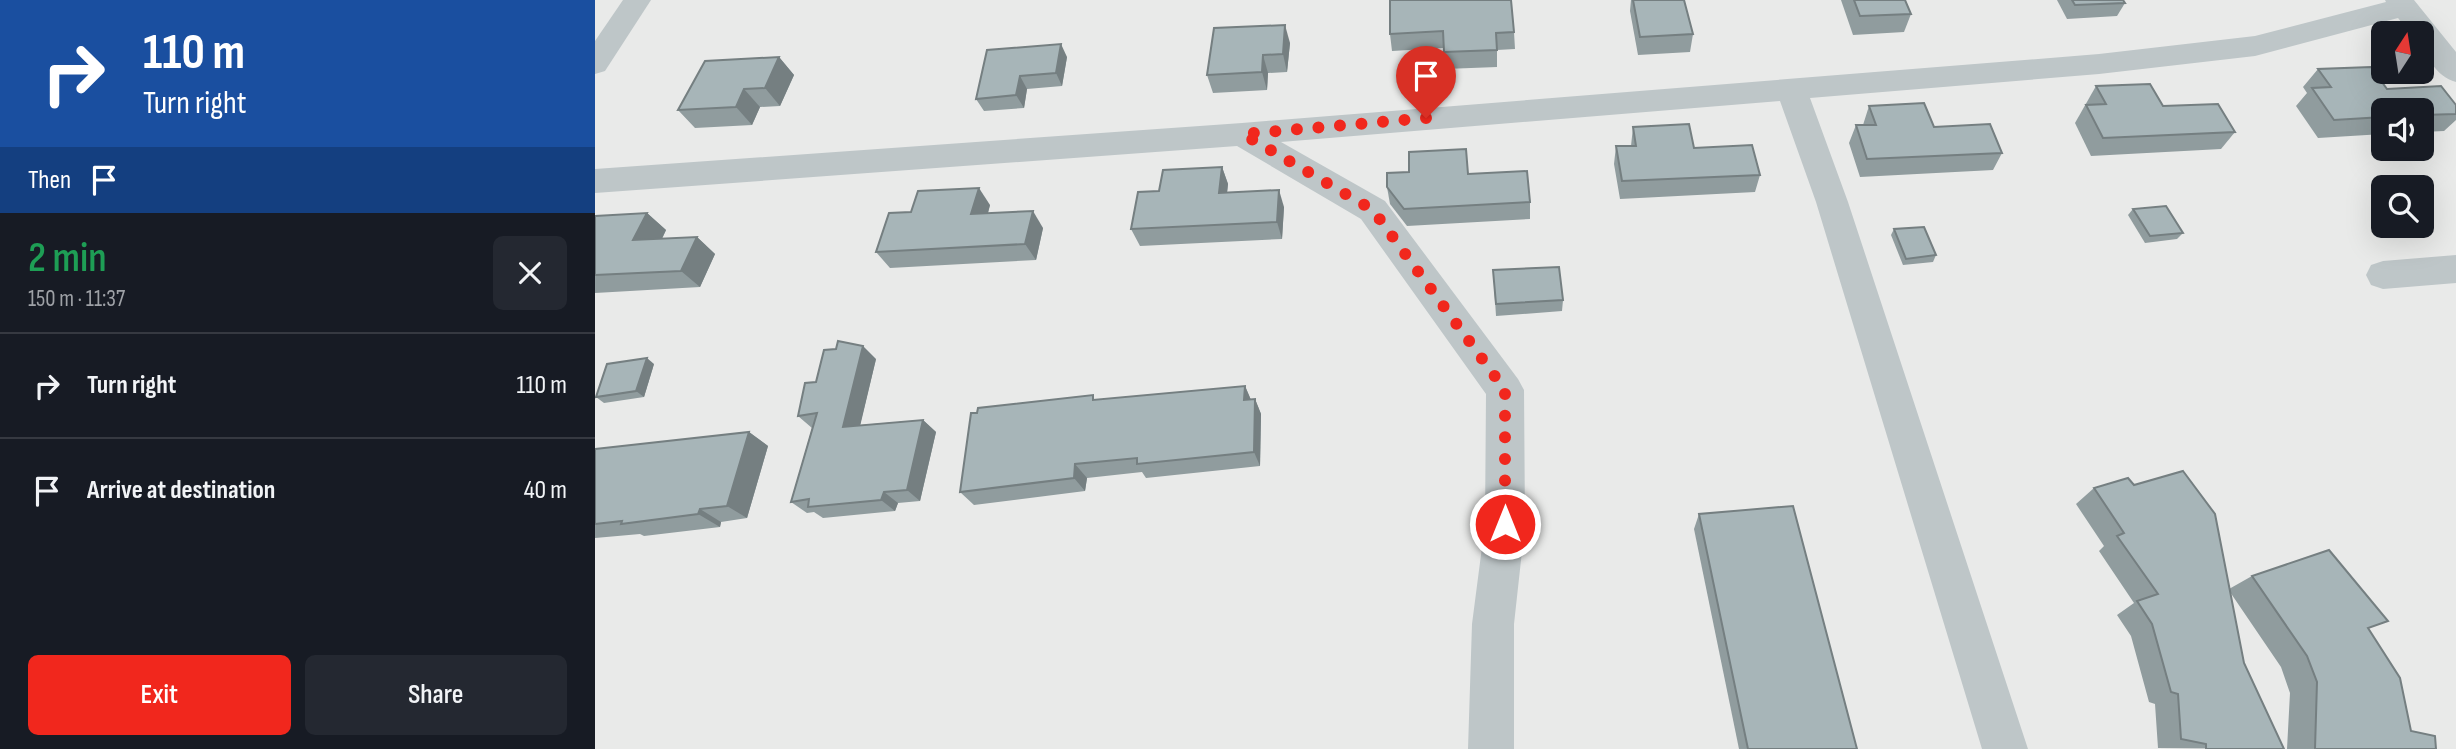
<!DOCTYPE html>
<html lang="en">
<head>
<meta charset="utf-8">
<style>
	:root { --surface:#171b24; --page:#242831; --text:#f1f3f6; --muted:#9ea1a6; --line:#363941; --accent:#f1271d }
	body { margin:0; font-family:"Sofia Sans Condensed",sans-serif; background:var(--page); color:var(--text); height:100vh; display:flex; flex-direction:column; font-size:26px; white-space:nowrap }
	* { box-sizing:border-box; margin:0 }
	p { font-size:23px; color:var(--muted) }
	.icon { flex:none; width:38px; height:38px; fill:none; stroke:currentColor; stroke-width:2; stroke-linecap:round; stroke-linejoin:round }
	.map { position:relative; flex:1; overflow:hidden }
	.side { display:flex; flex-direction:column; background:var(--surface); width:595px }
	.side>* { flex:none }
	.banner { background:#1a4fa0; color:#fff; overflow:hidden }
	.needle { width:46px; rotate:12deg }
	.tools { position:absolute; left:1776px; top:21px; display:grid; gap:14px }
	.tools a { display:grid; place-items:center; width:63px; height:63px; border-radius:10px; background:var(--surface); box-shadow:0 7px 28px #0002; font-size:35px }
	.pin { position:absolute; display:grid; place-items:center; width:60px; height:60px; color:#fff; margin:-72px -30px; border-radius:50% 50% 50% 0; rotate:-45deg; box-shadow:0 0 7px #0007 }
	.pin .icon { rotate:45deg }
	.me { position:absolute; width:77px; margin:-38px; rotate:0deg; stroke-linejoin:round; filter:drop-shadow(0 0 5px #0008) }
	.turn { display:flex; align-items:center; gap:24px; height:147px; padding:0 28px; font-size:32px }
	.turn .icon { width:91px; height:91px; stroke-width:2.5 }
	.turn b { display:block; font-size:49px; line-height:60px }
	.then { display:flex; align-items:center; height:66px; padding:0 28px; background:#0003; gap:14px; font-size:26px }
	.round { display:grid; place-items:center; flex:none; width:74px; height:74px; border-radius:10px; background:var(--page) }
	.head { display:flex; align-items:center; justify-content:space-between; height:119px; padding:0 28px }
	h1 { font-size:42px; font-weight:600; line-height:52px; color:#1e9e55 }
	.cta { display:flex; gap:14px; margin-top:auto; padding:14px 28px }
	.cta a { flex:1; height:80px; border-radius:10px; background:var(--accent); color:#fff; font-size:28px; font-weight:600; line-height:80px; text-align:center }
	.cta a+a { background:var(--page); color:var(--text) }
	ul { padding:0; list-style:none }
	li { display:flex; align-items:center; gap:21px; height:105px; padding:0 28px; border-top:2px solid var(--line) }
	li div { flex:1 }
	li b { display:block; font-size:26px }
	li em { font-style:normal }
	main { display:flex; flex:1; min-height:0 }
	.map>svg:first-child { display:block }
	.built { fill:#e9eae9; fill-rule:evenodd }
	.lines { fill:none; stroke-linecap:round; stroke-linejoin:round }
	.minor { fill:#bec6c8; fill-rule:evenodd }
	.wall { fill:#909c9e }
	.shaded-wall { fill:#757f81 }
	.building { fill:#a7b5b8; stroke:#757f81; stroke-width:2 }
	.route { stroke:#f1271d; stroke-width:12; stroke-dasharray:0 21.6 }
</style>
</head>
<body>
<main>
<section class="side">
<div class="banner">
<div class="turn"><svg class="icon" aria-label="right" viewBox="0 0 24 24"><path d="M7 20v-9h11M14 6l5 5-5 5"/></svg><div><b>110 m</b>Turn right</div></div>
<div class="then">Then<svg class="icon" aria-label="arrive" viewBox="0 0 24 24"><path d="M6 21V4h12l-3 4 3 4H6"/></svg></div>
</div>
<div class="head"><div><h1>2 min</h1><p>150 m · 11:37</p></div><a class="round"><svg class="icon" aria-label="close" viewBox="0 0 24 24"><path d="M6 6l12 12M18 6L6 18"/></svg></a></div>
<ul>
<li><svg class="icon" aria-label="right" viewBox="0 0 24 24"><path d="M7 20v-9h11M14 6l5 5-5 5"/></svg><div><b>Turn right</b></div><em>110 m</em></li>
<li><svg class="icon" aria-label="arrive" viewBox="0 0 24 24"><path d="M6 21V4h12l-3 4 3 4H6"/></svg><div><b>Arrive at destination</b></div><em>40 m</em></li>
</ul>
<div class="cta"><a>Exit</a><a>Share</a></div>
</section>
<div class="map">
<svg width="1861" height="749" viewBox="0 0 1861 749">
	<rect width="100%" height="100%" fill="#f8f8f5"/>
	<path class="built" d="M0 0H1861V749H0ZM1788 33H1827V72H1788ZM1788 110H1827V149H1788ZM1788 187H1827V226H1788Z"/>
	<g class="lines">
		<g class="minor">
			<polygon points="28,0 56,0 10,71 0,74 0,41"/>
			<path d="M1790 0H1819L1861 52V82C1841 77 1827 53 1827 33H1815L1803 18 1660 56 1504 74 1215 98 1253 202 1433 749H1387L1221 202 1185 101 686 142 790 201 923 379 929 390 930 524 919 624V749H873L877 624 890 524 891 394 766 219 642 146 0 193V169L647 123 1504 54 1660 36 1791 2Z"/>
			<polygon points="1861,255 1861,283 1788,289 1776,285 1771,275 1776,265 1788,261"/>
		</g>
	</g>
	<g class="wall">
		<polygon points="795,0 919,32 920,49 902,50 902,67 850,69 848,48 797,51 795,34"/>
		<polygon points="1036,0 1089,0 1098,34 1095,52 1043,55 1035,11"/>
		<polygon points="1246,0 1310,0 1316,14 1309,32 1258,35"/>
		<polygon points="1462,0 1528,0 1530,3 1522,16 1472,19"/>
		<polygon points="695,43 692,72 673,73 672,90 618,93 612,75"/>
		<polygon points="392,50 472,57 467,86 432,89 429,108 389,111 381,99"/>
		<polygon points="184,57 199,75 185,106 165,107 157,125 100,128 83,110"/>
		<polygon points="1723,69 1792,89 1861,105 1861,120 1849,131 1827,132 1827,110 1788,110 1788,134 1723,138 1701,106 1712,93 1708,87"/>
		<polygon points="1501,86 1568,106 1640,132 1626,149 1496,156 1480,123"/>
		<polygon points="1274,106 1339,127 1407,153 1398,170 1265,177 1254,143 1261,125 1268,125"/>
		<polygon points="1038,127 1099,148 1165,175 1160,192 1025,199 1019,164 1021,146 1036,146"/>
		<polygon points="627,167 633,184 632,193 689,207 687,239 545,246 536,229 564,191"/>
		<polygon points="814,172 873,174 935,202 935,219 812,226 795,204 792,187"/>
		<polygon points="395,205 393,213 448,228 441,260 295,268 281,252"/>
		<polygon points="1538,209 1588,233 1582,239 1550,243 1533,215"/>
		<polygon points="52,213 71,230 67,239 102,237 120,254 105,287 0,293 0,216"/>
		<polygon points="1299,229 1341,255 1338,262 1308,265 1296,235"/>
		<polygon points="898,270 968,300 967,311 901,316"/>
		<polygon points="281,359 265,425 328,420 341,432 325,501 303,503 300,511 228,518 219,512 212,513 196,502 217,428 203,416 221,382"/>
		<polygon points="59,364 49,397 9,403 1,397"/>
		<polygon points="650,386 656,400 660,399 666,414 665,466 551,478 547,472 492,478 490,491 379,505 365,492 502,400"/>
		<polygon points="154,432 173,446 152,518 126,522 125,527 49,536 45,534 0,538 0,449"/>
		<polygon points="1499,488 1634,589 1657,576 1774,630 1816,731 1841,749 1692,749 1695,693 1686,667 1635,592 1649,663 1689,749 1563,748 1560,704 1554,702 1536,636 1522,615 1539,603 1504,551 1509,546 1481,504"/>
		<polygon points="1104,514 1262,749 1144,749 1099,529"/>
	</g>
	<g class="shaded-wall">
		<polygon points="690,25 695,43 692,72 688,54"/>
		<polygon points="466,44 472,57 467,86 461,73"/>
		<polygon points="668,55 673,73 672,90 667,72"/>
		<polygon points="184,57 199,75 185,106 170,88"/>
		<polygon points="425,76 432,89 429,108 421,95"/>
		<polygon points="149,89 165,107 157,125 141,107"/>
		<polygon points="627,167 633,184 630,210 624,193"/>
		<polygon points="384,188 395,205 388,231 376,214"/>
		<polygon points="684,190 689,207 687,239 682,222"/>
		<polygon points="438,211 448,228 441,260 430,244"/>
		<polygon points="52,213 71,230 58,257 38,240"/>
		<polygon points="102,237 120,254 105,287 86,271"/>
		<polygon points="268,346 281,359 262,439 248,427"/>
		<polygon points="52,358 59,364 49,397 41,391"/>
		<polygon points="650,386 656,400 649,400"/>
		<polygon points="660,399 666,414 665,466 659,452"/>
		<polygon points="328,420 341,432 325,501 312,490"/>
		<polygon points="154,432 173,446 152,518 132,506"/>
		<polygon points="480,464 492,478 490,491 479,478"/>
		<polygon points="289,492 303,503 300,511 286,500"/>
		<polygon points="105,509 126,522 125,527 103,514"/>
	</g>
	<g class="building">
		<polygon points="795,0 916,0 919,32 901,33 902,50 849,52 848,31 795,34"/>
		<polygon points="1038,0 1089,0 1098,34 1045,37"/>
		<polygon points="1259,0 1310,0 1316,14 1265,16"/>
		<polygon points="1477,0 1528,0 1530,3 1480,5"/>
		<polygon points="690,25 688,54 668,55 667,72 612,75 619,28"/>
		<polygon points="466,44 461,73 425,76 421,95 381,99 392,50"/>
		<polygon points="184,57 170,88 149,89 141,107 83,110 110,61"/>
		<polygon points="1776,67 1792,89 1846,86 1861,105 1861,114 1827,115 1827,110 1788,110 1788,117 1739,120 1717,88 1736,87 1723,69"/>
		<polygon points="1555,84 1568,106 1623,104 1640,132 1508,138 1491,105 1511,104 1501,86"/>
		<polygon points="1329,103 1339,127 1395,124 1407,153 1272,159 1261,125 1281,125 1274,106"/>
		<polygon points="1094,124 1099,148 1157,145 1165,175 1027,181 1021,146 1041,146 1038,127"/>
		<polygon points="871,149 873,174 932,171 935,202 809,209 792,187 792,173 814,172 814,152"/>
		<polygon points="627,167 624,193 684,190 682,222 536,229 543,192 564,191 568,170"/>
		<polygon points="384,188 376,214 438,211 430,244 281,252 294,213 316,212 323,191"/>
		<polygon points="1571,206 1588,233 1555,236 1538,209"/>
		<polygon points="52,213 38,240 102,237 86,271 0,275 0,216"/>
		<polygon points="1329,227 1341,255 1311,259 1299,229"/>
		<polygon points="964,267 968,300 901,304 898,270"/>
		<polygon points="243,341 268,346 248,427 328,420 312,490 289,492 286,500 213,507 214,499 196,502 222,413 203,416 210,383 221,382 229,350 241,349"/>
		<polygon points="52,358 41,391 1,397 12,364"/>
		<polygon points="650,386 649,400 660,399 659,452 542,464 542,458 480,464 479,478 365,492 376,413 382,413 383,408 498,395 498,400"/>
		<polygon points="154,432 132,506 105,509 103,514 26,524 27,521 0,524 0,449"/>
		<polygon points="1588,471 1620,514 1649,663 1689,749 1611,749 1611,744 1586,739 1583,694 1576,692 1557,624 1542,601 1563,594 1522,536 1529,533 1499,488 1533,478 1539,485"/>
		<polygon points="1198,506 1262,749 1153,749 1104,514"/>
		<polygon points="1734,550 1793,621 1773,628 1805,678 1816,731 1840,736 1841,749 1720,749 1722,682 1712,656 1657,576"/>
	</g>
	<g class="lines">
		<polyline class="route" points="831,118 648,134 778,210 910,390 910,524"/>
	</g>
</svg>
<div class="tools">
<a><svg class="needle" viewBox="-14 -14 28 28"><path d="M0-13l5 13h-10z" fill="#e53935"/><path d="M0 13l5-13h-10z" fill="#9ea1a6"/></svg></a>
<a><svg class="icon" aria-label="sound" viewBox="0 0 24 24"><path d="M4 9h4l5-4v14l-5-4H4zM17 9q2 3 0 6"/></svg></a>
<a><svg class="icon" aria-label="search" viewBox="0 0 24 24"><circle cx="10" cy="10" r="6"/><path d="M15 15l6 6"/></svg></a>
</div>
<div class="pin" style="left:831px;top:118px;background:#d93025"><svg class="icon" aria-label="arrive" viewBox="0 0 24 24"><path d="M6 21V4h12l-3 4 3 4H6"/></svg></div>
<svg class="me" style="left:910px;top:524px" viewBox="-20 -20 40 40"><circle r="17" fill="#f1271d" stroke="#fff" stroke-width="3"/><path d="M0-11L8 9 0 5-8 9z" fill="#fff"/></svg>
</div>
</main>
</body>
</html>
